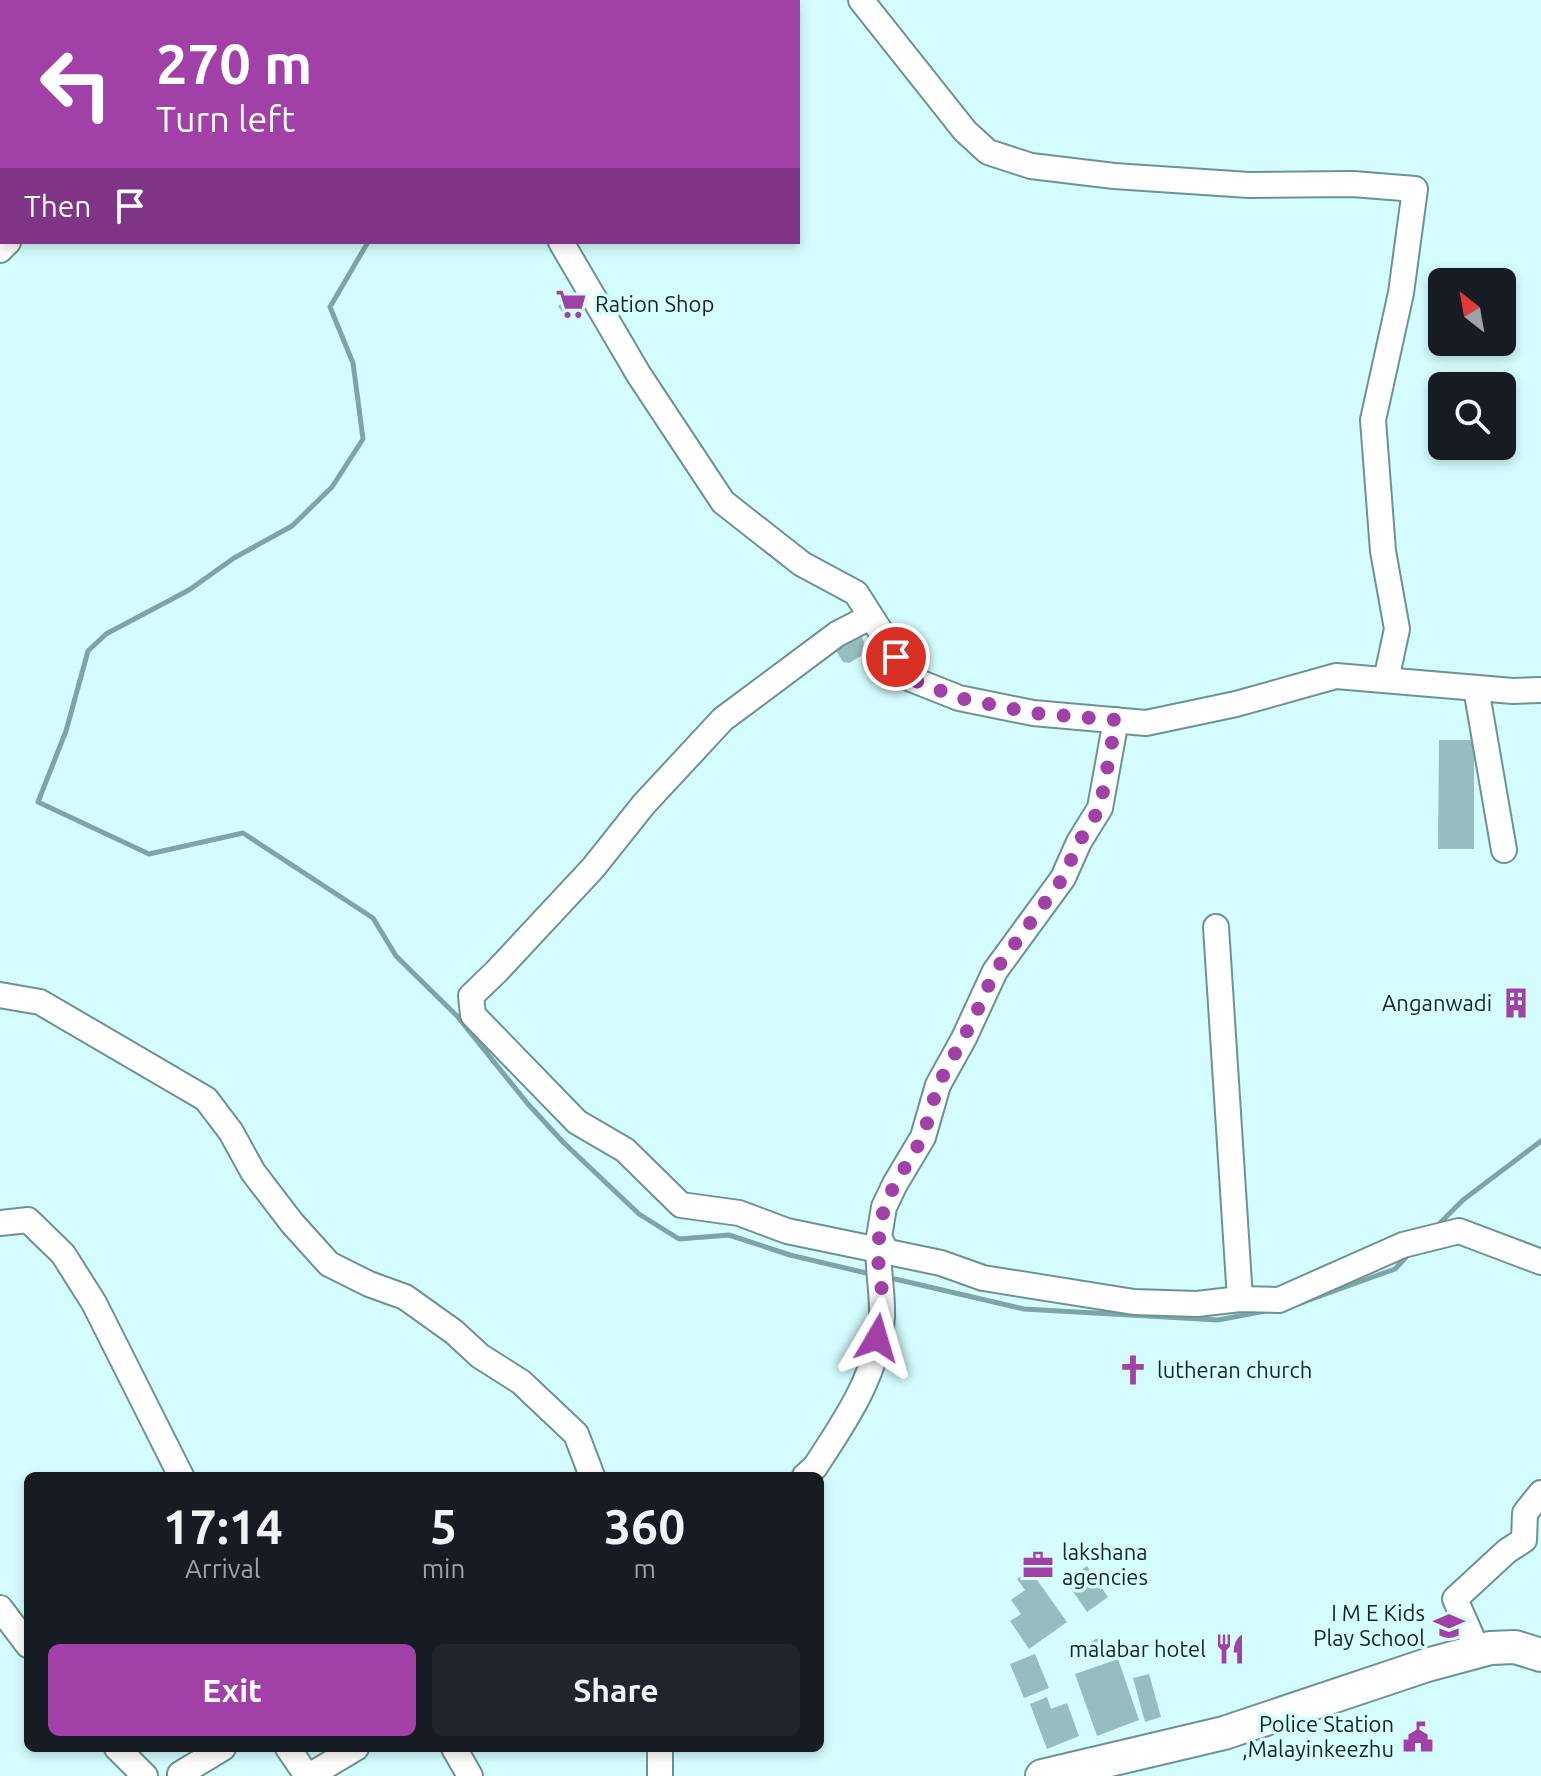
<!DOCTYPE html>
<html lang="en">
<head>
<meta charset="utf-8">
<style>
	:root { --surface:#171b24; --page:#20242c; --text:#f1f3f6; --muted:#9ea1a6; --accent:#a141a8 }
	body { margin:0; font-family:Ubuntu,sans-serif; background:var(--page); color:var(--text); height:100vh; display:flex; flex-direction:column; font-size:30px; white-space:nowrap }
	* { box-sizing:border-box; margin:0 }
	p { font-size:26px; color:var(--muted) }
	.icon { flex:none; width:44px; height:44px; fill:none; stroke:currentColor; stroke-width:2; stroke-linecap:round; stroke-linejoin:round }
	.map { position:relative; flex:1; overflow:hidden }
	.drawer { position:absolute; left:24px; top:1472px; width:800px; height:280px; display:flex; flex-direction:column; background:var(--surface); border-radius:12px; box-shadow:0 4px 12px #0003 }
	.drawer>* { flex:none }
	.top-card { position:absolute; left:0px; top:0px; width:800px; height:244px; box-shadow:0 4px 12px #0003; background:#a141a8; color:#fff; overflow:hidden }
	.needle { width:52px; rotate:329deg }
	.tools { position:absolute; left:1428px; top:268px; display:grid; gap:16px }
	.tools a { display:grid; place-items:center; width:88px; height:88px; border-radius:12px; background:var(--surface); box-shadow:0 4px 12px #0003; font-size:40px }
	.pin { position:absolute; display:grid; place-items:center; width:68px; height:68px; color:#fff; margin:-34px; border:4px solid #fff; border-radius:50%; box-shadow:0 2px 8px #0007 }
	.me { position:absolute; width:88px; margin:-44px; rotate:7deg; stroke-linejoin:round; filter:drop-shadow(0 0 6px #0008) }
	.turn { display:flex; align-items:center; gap:28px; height:168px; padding:0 24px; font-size:36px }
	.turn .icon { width:104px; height:104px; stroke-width:2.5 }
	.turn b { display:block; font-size:56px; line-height:68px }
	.then { display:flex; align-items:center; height:76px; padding:0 24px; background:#0003; gap:16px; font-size:30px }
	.eta { display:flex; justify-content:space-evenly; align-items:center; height:136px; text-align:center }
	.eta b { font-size:48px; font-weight:700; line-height:56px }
	.action { display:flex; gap:16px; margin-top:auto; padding:16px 24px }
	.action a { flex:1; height:92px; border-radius:12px; background:var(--accent); color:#fff; font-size:32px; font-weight:700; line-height:92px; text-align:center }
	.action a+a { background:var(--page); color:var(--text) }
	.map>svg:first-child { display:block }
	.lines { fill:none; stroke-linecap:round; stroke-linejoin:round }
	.stream { stroke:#7ea4a5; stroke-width:5 }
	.building { fill:#97bdbf }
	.minor-casing { stroke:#6d9293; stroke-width:28 }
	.major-casing { stroke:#6d9293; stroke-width:36 }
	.minor { stroke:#fff; stroke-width:24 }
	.major { stroke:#fff; stroke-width:32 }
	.route { stroke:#a141a8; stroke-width:14; stroke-dasharray:0 25.2 }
	.labels { text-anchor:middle; stroke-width:7; stroke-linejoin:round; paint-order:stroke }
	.poi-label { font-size:22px; fill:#152425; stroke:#d5fdfe; text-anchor:end }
</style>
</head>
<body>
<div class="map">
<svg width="1541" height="1776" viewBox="0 0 1541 1776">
	<rect width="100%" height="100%" fill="#d5fdfe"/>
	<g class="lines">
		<g class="stream">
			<polyline points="541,2 543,0"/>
			<polyline points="368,242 330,307 353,363 363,439 332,487 292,526 234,558 189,590 106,634 88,651 66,731 38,802 149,854 243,833 373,918 396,956 457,1016 528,1104 563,1142 639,1214 679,1239 729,1235 790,1255 866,1273"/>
			<polyline points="1439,1224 1463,1200 1541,1141"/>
			<polyline points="895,1279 1024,1309 1218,1320 1265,1311"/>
			<polyline points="1298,1304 1395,1269 1408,1255"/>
		</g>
	</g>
	<g class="building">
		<polygon points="575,294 581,302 564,315 558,306"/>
		<polygon points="860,634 864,642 861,656 849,663 843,662 832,644"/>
		<polygon points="1439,740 1474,740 1474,849 1438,849"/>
		<polygon points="1525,990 1527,1013 1507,1015 1504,993"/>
		<polygon points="1087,1566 1108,1597 1087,1612 1066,1581"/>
		<polygon points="1030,1570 1067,1622 1029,1649 1010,1621 1021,1614 1011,1600 1025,1590 1017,1579"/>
		<polygon points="1102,1636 1108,1649 1085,1661 1078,1648"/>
		<polygon points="1035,1654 1049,1688 1024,1698 1010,1664"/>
		<polygon points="1118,1659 1139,1720 1097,1736 1075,1674"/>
		<polygon points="1149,1674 1161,1717 1145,1722 1133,1678"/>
		<polygon points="1047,1697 1051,1709 1067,1703 1079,1736 1047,1749 1030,1704"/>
	</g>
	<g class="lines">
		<g class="minor-casing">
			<g id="minor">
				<polyline points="333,0 335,2"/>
				<polyline points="861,0 965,131 988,152 1031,166 1114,176 1249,185 1353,184 1415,189 1401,293 1373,420 1383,551 1397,629 1386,680"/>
				<polyline points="561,242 639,375 723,502 802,564 856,593 911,679 959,698 1033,713 1146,723 1236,704 1336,676 1513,691 1541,690"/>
				<polyline points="0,250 8,242"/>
				<polyline points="870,617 837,634 723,719 644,804 593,868 496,972 471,996 473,1015 577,1122 625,1150 681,1205 739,1213 787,1231 941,1263 983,1278 1134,1302 1197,1304 1240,1299 1279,1300 1403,1245 1459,1231 1541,1262"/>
				<polyline points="1476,688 1504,850"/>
				<polyline points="1216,927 1240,1299"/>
				<polyline points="0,995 40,1002 206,1099 231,1132 253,1172 292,1223 329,1264 369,1284 405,1297 454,1332 480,1356 521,1382 576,1434 592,1476"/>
				<polyline points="0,1223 28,1220 63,1254 94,1303 181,1476"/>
				<polyline points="887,1253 879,1237 884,1207 895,1184 923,1137 938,1085 964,1038 995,971 1063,878 1079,842 1100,808 1116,720"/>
				<path d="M805 1476 815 1467C845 1421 878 1374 882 1317 883 1290 876 1263 879 1237"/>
				<polyline points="0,1608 28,1645"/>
				<polyline points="1478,1651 1455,1599 1507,1551 1524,1540 1525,1513 1541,1493"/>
				<polyline points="117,1748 145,1776"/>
				<polyline points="288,1748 307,1776"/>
				<polyline points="454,1748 470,1776"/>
				<polyline points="660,1748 660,1776"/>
				<polyline points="180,1774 223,1748"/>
				<polyline points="309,1776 356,1748"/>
			</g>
		</g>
		<g class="major-casing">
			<polyline id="major" points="1042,1776 1224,1733 1427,1665 1490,1648 1515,1647 1541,1655"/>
		</g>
		<use href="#minor" class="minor"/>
		<use href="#major" class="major"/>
	</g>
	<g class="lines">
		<polyline class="route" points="877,1338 881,1321 882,1292 877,1251 884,1207 895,1184 923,1137 938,1085 973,1020 995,971 1063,878 1079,842 1100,808 1116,720 1033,713 959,698 911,679 896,657"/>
	</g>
	<defs>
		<g id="supermarket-bare" transform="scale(2.4)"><path d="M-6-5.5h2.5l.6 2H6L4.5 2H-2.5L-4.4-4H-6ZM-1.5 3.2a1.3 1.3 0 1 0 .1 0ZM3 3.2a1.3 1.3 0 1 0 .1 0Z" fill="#a141a8" stroke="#d5fdfe" stroke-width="2.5" paint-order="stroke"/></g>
		<g id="building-bare" transform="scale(2.4)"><path d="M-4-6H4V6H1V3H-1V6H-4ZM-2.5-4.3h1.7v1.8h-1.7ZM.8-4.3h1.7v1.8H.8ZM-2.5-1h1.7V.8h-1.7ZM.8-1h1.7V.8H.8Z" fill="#a141a8" stroke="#d5fdfe" stroke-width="2.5" paint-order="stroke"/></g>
		<g id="church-bare" transform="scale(2.4)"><path d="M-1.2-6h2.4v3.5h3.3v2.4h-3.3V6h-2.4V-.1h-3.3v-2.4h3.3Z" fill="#a141a8" stroke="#d5fdfe" stroke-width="2.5" paint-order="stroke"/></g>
		<g id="office-bare" transform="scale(2.4)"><path d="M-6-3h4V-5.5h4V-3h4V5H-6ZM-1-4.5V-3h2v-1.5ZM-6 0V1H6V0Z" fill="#a141a8" stroke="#d5fdfe" stroke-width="2.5" paint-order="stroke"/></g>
		<g id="school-bare" transform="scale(2.4)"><path d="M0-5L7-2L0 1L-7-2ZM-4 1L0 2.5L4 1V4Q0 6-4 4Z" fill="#a141a8" stroke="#d5fdfe" stroke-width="2.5" paint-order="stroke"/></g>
		<g id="restaurant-bare" transform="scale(2.4)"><path d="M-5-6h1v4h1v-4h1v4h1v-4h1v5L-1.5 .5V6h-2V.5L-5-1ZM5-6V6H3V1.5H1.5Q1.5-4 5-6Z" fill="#a141a8" stroke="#d5fdfe" stroke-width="2.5" paint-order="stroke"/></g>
		<g id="civic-bare" transform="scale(2.4)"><path d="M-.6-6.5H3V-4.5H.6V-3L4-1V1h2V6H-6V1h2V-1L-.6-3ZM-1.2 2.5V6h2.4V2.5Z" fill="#a141a8" stroke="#d5fdfe" stroke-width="2.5" paint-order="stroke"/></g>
	</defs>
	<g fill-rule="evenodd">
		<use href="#supermarket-bare" x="571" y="304"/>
		<use href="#building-bare" x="1516" y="1003"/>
		<use href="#church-bare" x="1133" y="1370"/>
		<use href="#office-bare" x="1038" y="1565"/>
		<use href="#school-bare" x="1449" y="1626"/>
		<use href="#restaurant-bare" x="1230" y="1649"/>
		<use href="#civic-bare" x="1418" y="1737"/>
	</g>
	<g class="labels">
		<g class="poi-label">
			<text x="595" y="312" text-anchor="start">Ration Shop</text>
			<text x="1492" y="1011">Anganwadi</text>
			<text x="1157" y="1378" text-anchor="start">lutheran church</text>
			<text x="1062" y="1560" text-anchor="start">lakshana<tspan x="1062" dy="25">agencies</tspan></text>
			<text x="1425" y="1621">I M E Kids<tspan x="1425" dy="25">Play School</tspan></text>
			<text x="1206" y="1657">malabar hotel</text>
			<text x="1394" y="1732">Police Station<tspan x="1394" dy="25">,Malayinkeezhu</tspan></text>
		</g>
	</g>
</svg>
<div class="tools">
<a><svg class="needle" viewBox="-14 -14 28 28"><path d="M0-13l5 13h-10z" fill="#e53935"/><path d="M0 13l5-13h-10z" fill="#9ea1a6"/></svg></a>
<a><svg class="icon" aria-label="search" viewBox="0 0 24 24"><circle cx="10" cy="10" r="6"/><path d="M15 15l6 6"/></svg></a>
</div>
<div class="pin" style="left:896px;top:657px;background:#d93025"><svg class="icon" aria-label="arrive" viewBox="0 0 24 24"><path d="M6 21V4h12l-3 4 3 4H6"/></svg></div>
<svg class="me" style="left:877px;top:1338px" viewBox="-20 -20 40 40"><path d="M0-17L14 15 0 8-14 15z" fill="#a141a8" stroke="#fff" stroke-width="4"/></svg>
<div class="top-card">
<div class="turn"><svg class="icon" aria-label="left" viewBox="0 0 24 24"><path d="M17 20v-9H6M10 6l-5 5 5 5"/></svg><div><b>270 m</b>Turn left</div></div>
<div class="then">Then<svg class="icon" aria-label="arrive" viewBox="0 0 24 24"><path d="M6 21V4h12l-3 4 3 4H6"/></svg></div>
</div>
<section class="drawer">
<div class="eta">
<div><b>17:14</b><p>Arrival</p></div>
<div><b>5</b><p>min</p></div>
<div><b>360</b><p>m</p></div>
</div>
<div class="action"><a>Exit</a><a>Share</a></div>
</section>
</div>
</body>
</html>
